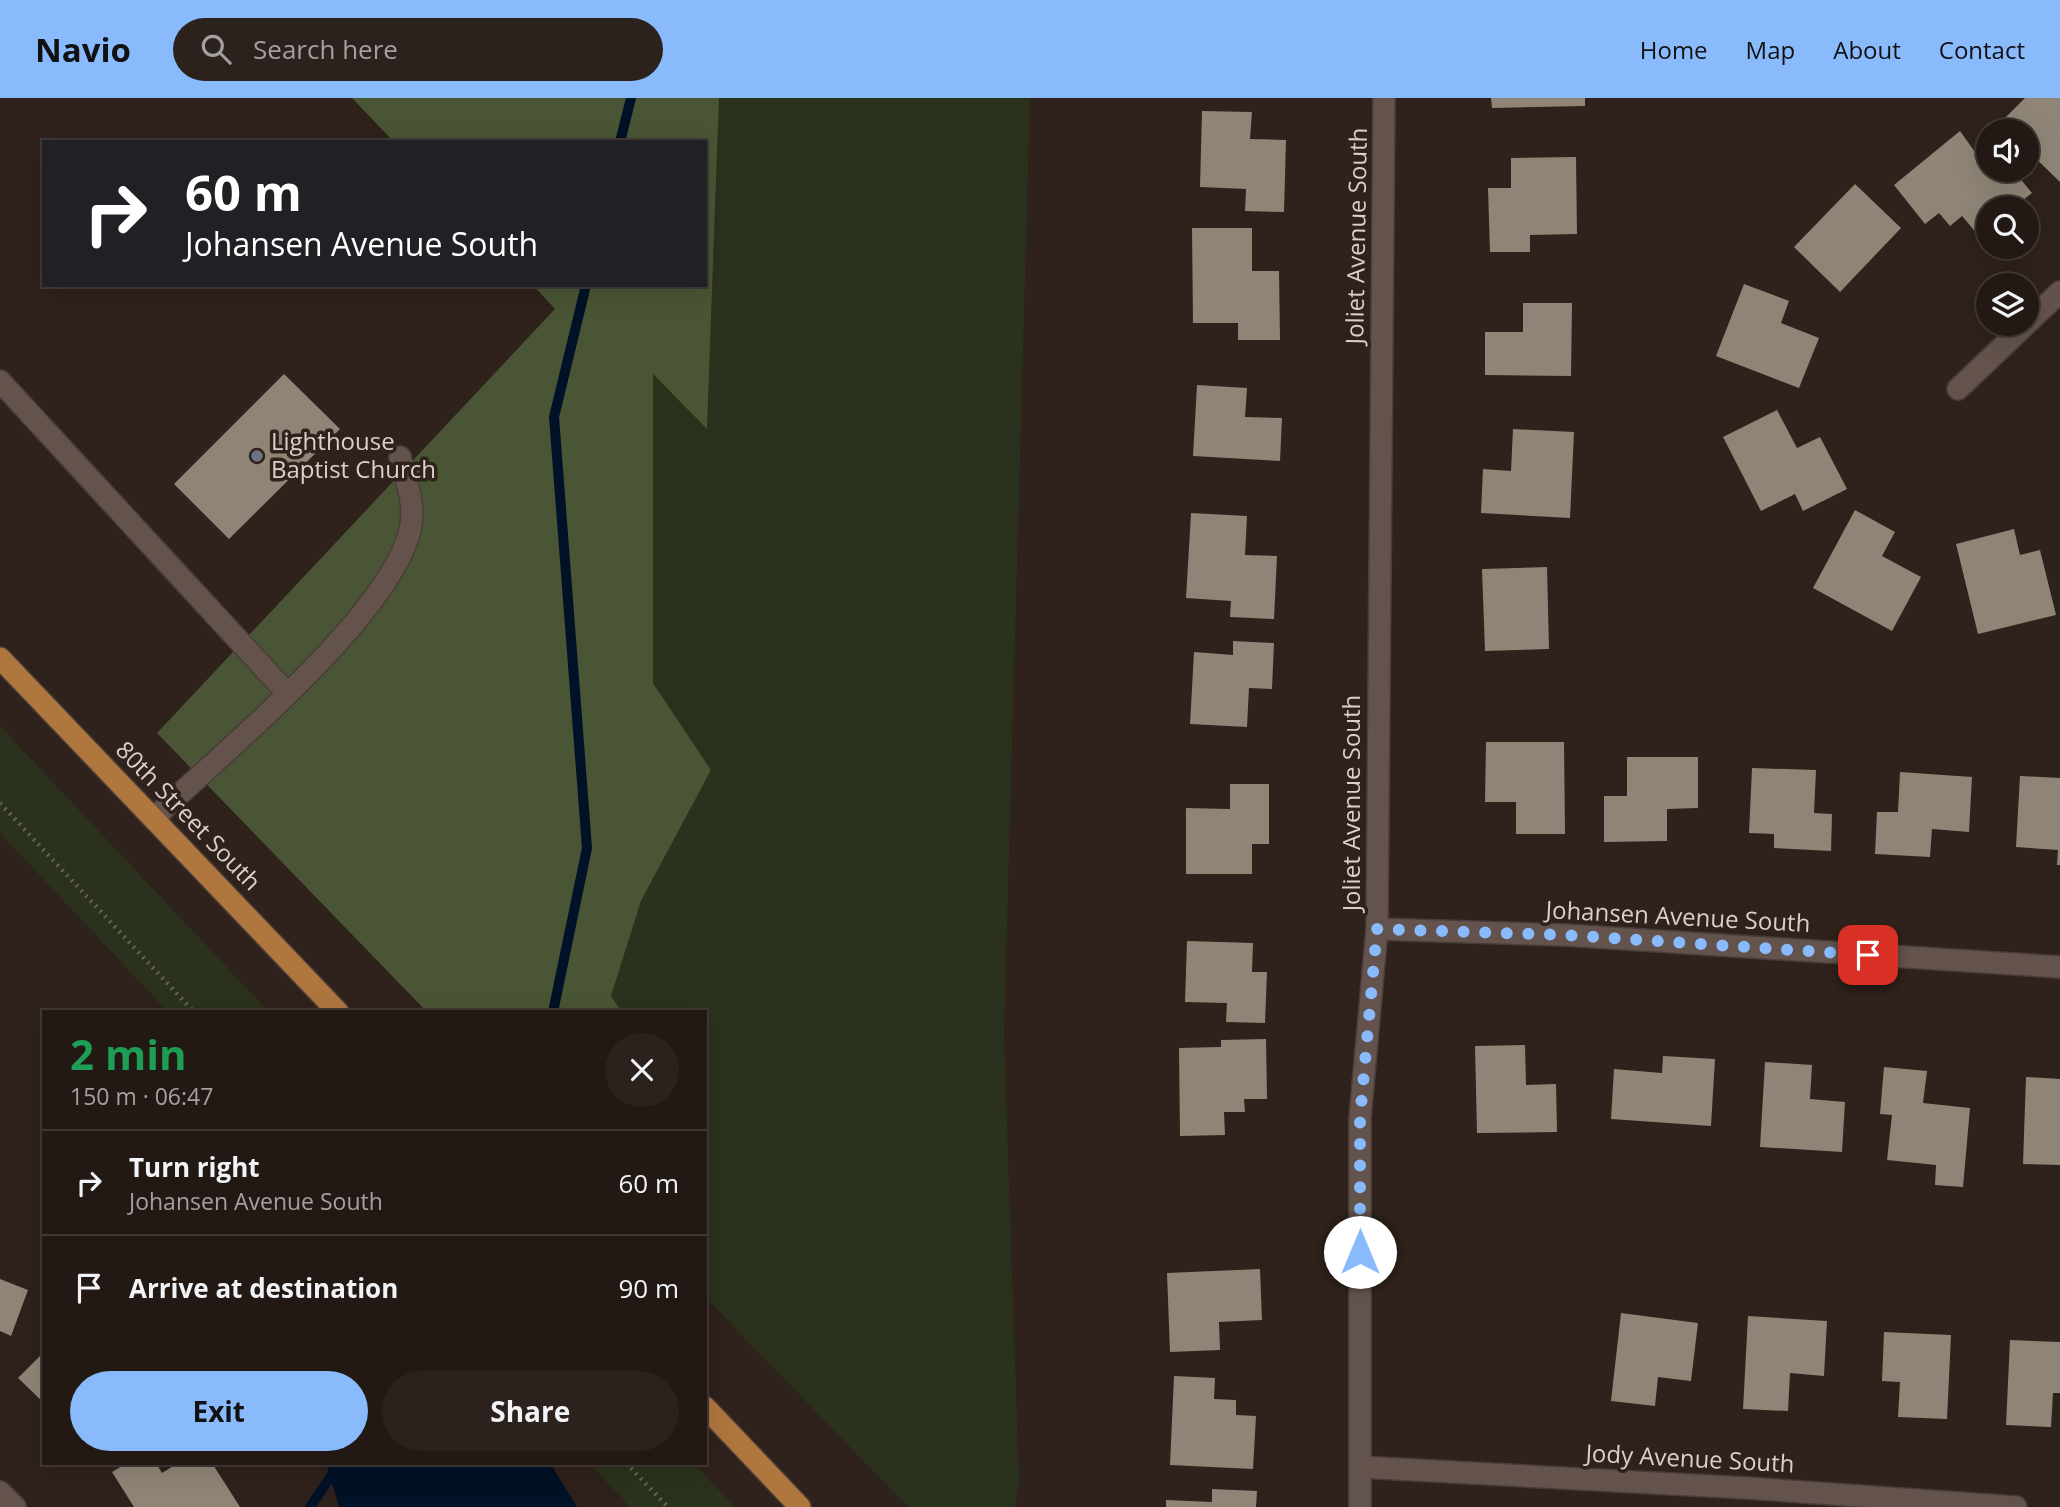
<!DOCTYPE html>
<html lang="en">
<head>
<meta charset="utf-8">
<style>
	:root { --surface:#231914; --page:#2b221d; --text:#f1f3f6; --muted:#a3a0a0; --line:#403834; --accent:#88bafc }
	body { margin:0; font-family:"Open Sans",sans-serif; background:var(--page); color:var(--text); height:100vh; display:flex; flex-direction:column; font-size:26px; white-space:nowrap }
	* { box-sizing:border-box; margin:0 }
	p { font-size:23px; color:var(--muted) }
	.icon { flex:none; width:38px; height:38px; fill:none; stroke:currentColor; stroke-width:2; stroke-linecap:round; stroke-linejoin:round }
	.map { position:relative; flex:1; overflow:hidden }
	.side { position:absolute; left:42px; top:912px; width:665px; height:455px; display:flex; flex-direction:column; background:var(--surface); border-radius:0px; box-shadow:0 7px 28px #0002,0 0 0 2px var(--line) }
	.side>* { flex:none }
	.hud { position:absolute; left:42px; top:42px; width:665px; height:147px; border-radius:0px; box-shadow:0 7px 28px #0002,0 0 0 2px var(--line); background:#202124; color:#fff; overflow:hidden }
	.controls { position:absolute; left:1976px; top:21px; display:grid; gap:14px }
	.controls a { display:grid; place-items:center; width:63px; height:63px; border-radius:50%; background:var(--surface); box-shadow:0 7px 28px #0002,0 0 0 2px var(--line); font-size:35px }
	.pin { position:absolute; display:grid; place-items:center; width:60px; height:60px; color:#fff; margin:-30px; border-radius:14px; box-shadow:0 4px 10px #0006 }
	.me { position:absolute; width:77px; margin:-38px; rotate:0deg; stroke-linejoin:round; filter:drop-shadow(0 0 5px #0008) }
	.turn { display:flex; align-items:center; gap:24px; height:147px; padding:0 28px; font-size:32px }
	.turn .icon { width:91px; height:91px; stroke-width:2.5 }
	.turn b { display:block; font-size:49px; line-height:60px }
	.round { display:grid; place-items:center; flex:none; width:74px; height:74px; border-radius:37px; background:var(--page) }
	.headline { display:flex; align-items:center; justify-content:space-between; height:119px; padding:0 28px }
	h1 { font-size:42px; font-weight:700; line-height:52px; color:#1e9e55 }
	.primary-button { display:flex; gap:14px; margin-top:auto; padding:14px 28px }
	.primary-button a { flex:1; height:80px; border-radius:42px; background:var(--accent); color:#111; font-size:28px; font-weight:700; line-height:80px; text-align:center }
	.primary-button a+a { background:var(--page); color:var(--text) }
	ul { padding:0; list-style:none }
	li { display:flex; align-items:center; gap:21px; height:105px; padding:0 28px; border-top:2px solid var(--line) }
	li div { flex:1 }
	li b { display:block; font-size:26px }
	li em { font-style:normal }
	header { display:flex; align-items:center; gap:42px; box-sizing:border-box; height:98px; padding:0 35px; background:var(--accent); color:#111 }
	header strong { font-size:33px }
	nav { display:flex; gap:38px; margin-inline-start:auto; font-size:24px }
	.search { width:490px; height:63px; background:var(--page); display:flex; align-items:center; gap:18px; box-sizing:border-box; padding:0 24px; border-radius:38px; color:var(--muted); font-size:26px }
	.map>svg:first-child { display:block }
	.green { fill:#2a321d }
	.forest { fill:#495534 }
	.water { fill:#001227 }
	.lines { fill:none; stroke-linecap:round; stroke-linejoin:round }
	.stream { stroke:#001227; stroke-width:10 }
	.building { fill:#8f8577 }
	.minor-casing { stroke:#493d39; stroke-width:24 }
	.major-casing { stroke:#493d39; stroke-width:24 }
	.path { stroke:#6a5e58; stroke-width:4.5; stroke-dasharray:2 5; stroke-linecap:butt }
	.minor { stroke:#63534c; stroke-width:21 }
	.major { stroke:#af763e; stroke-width:21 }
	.route { stroke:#88bafc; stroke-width:12; stroke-dasharray:0 21.6 }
	.worship-dot { fill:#6b7280; stroke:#2f211b; stroke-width:2.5 }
	.labels { text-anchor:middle; stroke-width:7; stroke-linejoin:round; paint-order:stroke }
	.street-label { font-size:24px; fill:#d9cfcb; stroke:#2f211b }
	.poi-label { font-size:24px; fill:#d9cfcb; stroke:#2f211b; text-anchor:start }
</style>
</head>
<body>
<header>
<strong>Navio</strong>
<div class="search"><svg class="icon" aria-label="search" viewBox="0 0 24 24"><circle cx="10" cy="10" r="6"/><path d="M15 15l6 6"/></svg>Search here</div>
<nav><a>Home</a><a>Map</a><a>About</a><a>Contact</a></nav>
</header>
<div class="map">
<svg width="2060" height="1409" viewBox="0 0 2060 1409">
	<rect width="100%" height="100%" fill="#2f211b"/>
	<g class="green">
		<polygon points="719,0 1030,0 1004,936 1019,1383 1015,1409 908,1409 705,1199 705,914 621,913 611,898 641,803 711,672 653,585 653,275 707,330"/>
		<polygon points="0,628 268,913 167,913 0,735"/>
		<polygon points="589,1365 693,1365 735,1409 630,1409"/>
	</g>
	<polygon class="forest" points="352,0 719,0 707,331 653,276 653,585 711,672 641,803 611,898 621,913 426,913 157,635 555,211 533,187 705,187 705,44 394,44"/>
	<polygon class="water" points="326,1365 550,1365 577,1409 339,1409"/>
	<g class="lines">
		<g class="stream">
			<polyline points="620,44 631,0"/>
			<polyline points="553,914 587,750 554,319 586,187"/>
			<polyline points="310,1409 340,1365"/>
		</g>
	</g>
	<g class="building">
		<polygon points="1491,0 1585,0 1585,8 1492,10"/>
		<polygon points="2025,0 2060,0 2060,84 2026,51 2026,33 2008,33 2000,25"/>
		<polygon points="1202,13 1252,14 1250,41 1286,42 1284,114 1245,113 1246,91 1200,89"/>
		<polygon points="1960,33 1988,72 2013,72 2032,95 2013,110 1988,110 1988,131 1979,138 1962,118 1950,128 1939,115 1925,126 1894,87"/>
		<polygon points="1576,59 1577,136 1530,137 1530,154 1490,154 1488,90 1511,90 1511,60"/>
		<polygon points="1855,86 1901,130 1840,194 1794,149"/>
		<polygon points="1192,130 1252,130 1252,173 1279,173 1280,242 1238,242 1238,225 1193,225"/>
		<polygon points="1744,186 1789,203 1781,225 1819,240 1799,290 1716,258"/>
		<polygon points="1523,205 1572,205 1571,278 1485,277 1485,234 1523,234"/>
		<polygon points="284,276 340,331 229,441 174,386"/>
		<polygon points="1197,287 1247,290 1245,319 1282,320 1280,363 1193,358"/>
		<polygon points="1777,312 1797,350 1820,339 1847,391 1803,413 1795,396 1761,413 1723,339"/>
		<polygon points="1513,331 1574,334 1570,420 1481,415 1483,371 1511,373"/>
		<polygon points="1855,412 1895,434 1882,458 1921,479 1892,533 1813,490"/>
		<polygon points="1191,415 1247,418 1245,457 1277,458 1274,521 1230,519 1231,503 1186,500"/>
		<polygon points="2014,431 2020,457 2040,452 2056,517 1978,536 1956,446"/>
		<polygon points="1547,469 1549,551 1485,553 1482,471"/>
		<polygon points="1233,543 1274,545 1272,591 1249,590 1247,629 1190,626 1194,554 1233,557"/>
		<polygon points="1486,644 1564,644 1565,736 1516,736 1516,704 1485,704"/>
		<polygon points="1627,659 1698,659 1698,710 1667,711 1667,743 1604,744 1604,698 1627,698"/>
		<polygon points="1752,670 1816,672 1814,715 1832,716 1831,753 1774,750 1774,736 1749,735"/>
		<polygon points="1900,674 1972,679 1969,734 1932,731 1930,759 1875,756 1877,714 1898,714"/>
		<polygon points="2020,678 2060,680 2060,767 2057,767 2058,752 2016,749"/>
		<polygon points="1230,686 1269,686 1269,746 1252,746 1252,776 1186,776 1186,710 1230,711"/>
		<polygon points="1187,843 1253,845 1252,874 1267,874 1265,925 1226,924 1227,905 1185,904"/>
		<polygon points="1266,941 1267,1001 1244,1001 1245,1014 1224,1014 1225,1037 1180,1038 1179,950 1221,949 1221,942"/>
		<polygon points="1525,947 1526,987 1556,986 1557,1034 1477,1035 1475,948"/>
		<polygon points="1663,958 1715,961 1711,1028 1611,1021 1614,971 1662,975"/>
		<polygon points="1765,964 1812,967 1810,1001 1845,1004 1842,1054 1760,1049"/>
		<polygon points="1884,969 1927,973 1923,1005 1970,1010 1963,1089 1935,1087 1936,1067 1887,1062 1892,1017 1880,1016"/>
		<polygon points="2026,979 2060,981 2060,1067 2023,1066"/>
		<polygon points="1260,1171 1262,1222 1219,1224 1220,1252 1170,1254 1167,1175"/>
		<polygon points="0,1181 28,1192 11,1238 0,1233"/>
		<polygon points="1621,1215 1698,1225 1691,1283 1658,1279 1655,1308 1611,1303"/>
		<polygon points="1748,1218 1827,1223 1824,1278 1790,1275 1788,1313 1743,1311"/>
		<polygon points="1884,1234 1951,1237 1947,1321 1898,1319 1900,1284 1882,1283"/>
		<polygon points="2010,1242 2060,1244 2060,1295 2053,1295 2051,1329 2006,1327"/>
		<polygon points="44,1254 44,1305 18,1280"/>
		<polygon points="1174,1278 1215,1280 1214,1301 1236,1302 1236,1317 1256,1318 1253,1371 1170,1367"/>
		<polygon points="127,1365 156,1365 162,1375 178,1365 212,1365 240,1409 134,1409 112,1374"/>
		<polygon points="1212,1391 1257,1393 1256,1409 1166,1409 1166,1402 1212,1404"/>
	</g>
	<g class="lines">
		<g class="minor-casing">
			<g id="minor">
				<polyline points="0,283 287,595"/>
				<polyline points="1958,291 2060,194"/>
				<path d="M154 720C221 656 390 518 410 432 416 408 406 382 400 359"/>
				<polyline points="1377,831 1565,837 2060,869"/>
				<polyline points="1360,1369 1747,1390 2016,1409"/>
				<polyline points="0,1394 15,1409"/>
				<polyline points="1360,1409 1360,1020 1377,831 1384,0"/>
			</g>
		</g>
		<g class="major-casing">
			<g id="major">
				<polyline points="0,560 338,914"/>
				<polyline points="705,1309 800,1409"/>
			</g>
		</g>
		<g class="path">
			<polyline points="0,705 194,914"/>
			<polyline points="626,1365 668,1409"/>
		</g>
		<use href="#minor" class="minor"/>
		<use href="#major" class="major"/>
	</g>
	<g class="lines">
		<polyline class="route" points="1360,1154 1360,1020 1377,831 1565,837 1868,857"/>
	</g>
	<circle class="worship-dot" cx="257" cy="358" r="7"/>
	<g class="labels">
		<g class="street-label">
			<text transform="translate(1357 138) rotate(-89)" y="8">Joliet Avenue South</text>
			<text transform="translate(1352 705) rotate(-90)" y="8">Joliet Avenue South</text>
			<text transform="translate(188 718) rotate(46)" y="8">80th Street South</text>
			<text transform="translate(1678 819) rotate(3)" y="8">Johansen Avenue South</text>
			<text transform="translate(1690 1361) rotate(3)" y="8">Jody Avenue South</text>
		</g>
		<g class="poi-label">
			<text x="271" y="352">Lighthouse<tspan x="271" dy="28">Baptist Church</tspan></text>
		</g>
	</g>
</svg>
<div class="controls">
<a><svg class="icon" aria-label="sound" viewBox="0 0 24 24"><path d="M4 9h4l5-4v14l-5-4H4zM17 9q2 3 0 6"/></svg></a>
<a><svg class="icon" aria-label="search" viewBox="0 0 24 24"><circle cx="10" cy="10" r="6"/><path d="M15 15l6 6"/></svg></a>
<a><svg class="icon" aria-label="layers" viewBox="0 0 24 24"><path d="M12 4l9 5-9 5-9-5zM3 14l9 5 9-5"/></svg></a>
</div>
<div class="pin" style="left:1868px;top:857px;background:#d93025"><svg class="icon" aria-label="arrive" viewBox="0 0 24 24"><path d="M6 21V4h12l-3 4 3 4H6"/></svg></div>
<svg class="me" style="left:1360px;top:1154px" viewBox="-20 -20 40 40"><circle r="19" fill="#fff"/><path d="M0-13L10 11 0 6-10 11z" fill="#88bafc"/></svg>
<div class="hud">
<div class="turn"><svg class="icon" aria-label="right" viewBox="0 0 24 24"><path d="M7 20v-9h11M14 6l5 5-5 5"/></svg><div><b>60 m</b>Johansen Avenue South</div></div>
</div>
<section class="side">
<div class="headline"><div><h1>2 min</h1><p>150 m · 06:47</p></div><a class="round"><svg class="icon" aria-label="close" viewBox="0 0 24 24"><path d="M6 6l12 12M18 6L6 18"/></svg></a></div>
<ul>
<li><svg class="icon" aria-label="right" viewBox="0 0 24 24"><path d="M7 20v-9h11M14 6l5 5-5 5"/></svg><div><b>Turn right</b><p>Johansen Avenue South</p></div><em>60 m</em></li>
<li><svg class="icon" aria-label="arrive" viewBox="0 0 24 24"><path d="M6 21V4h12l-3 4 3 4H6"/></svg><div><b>Arrive at destination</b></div><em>90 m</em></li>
</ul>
<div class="primary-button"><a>Exit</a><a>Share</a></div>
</section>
</div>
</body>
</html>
